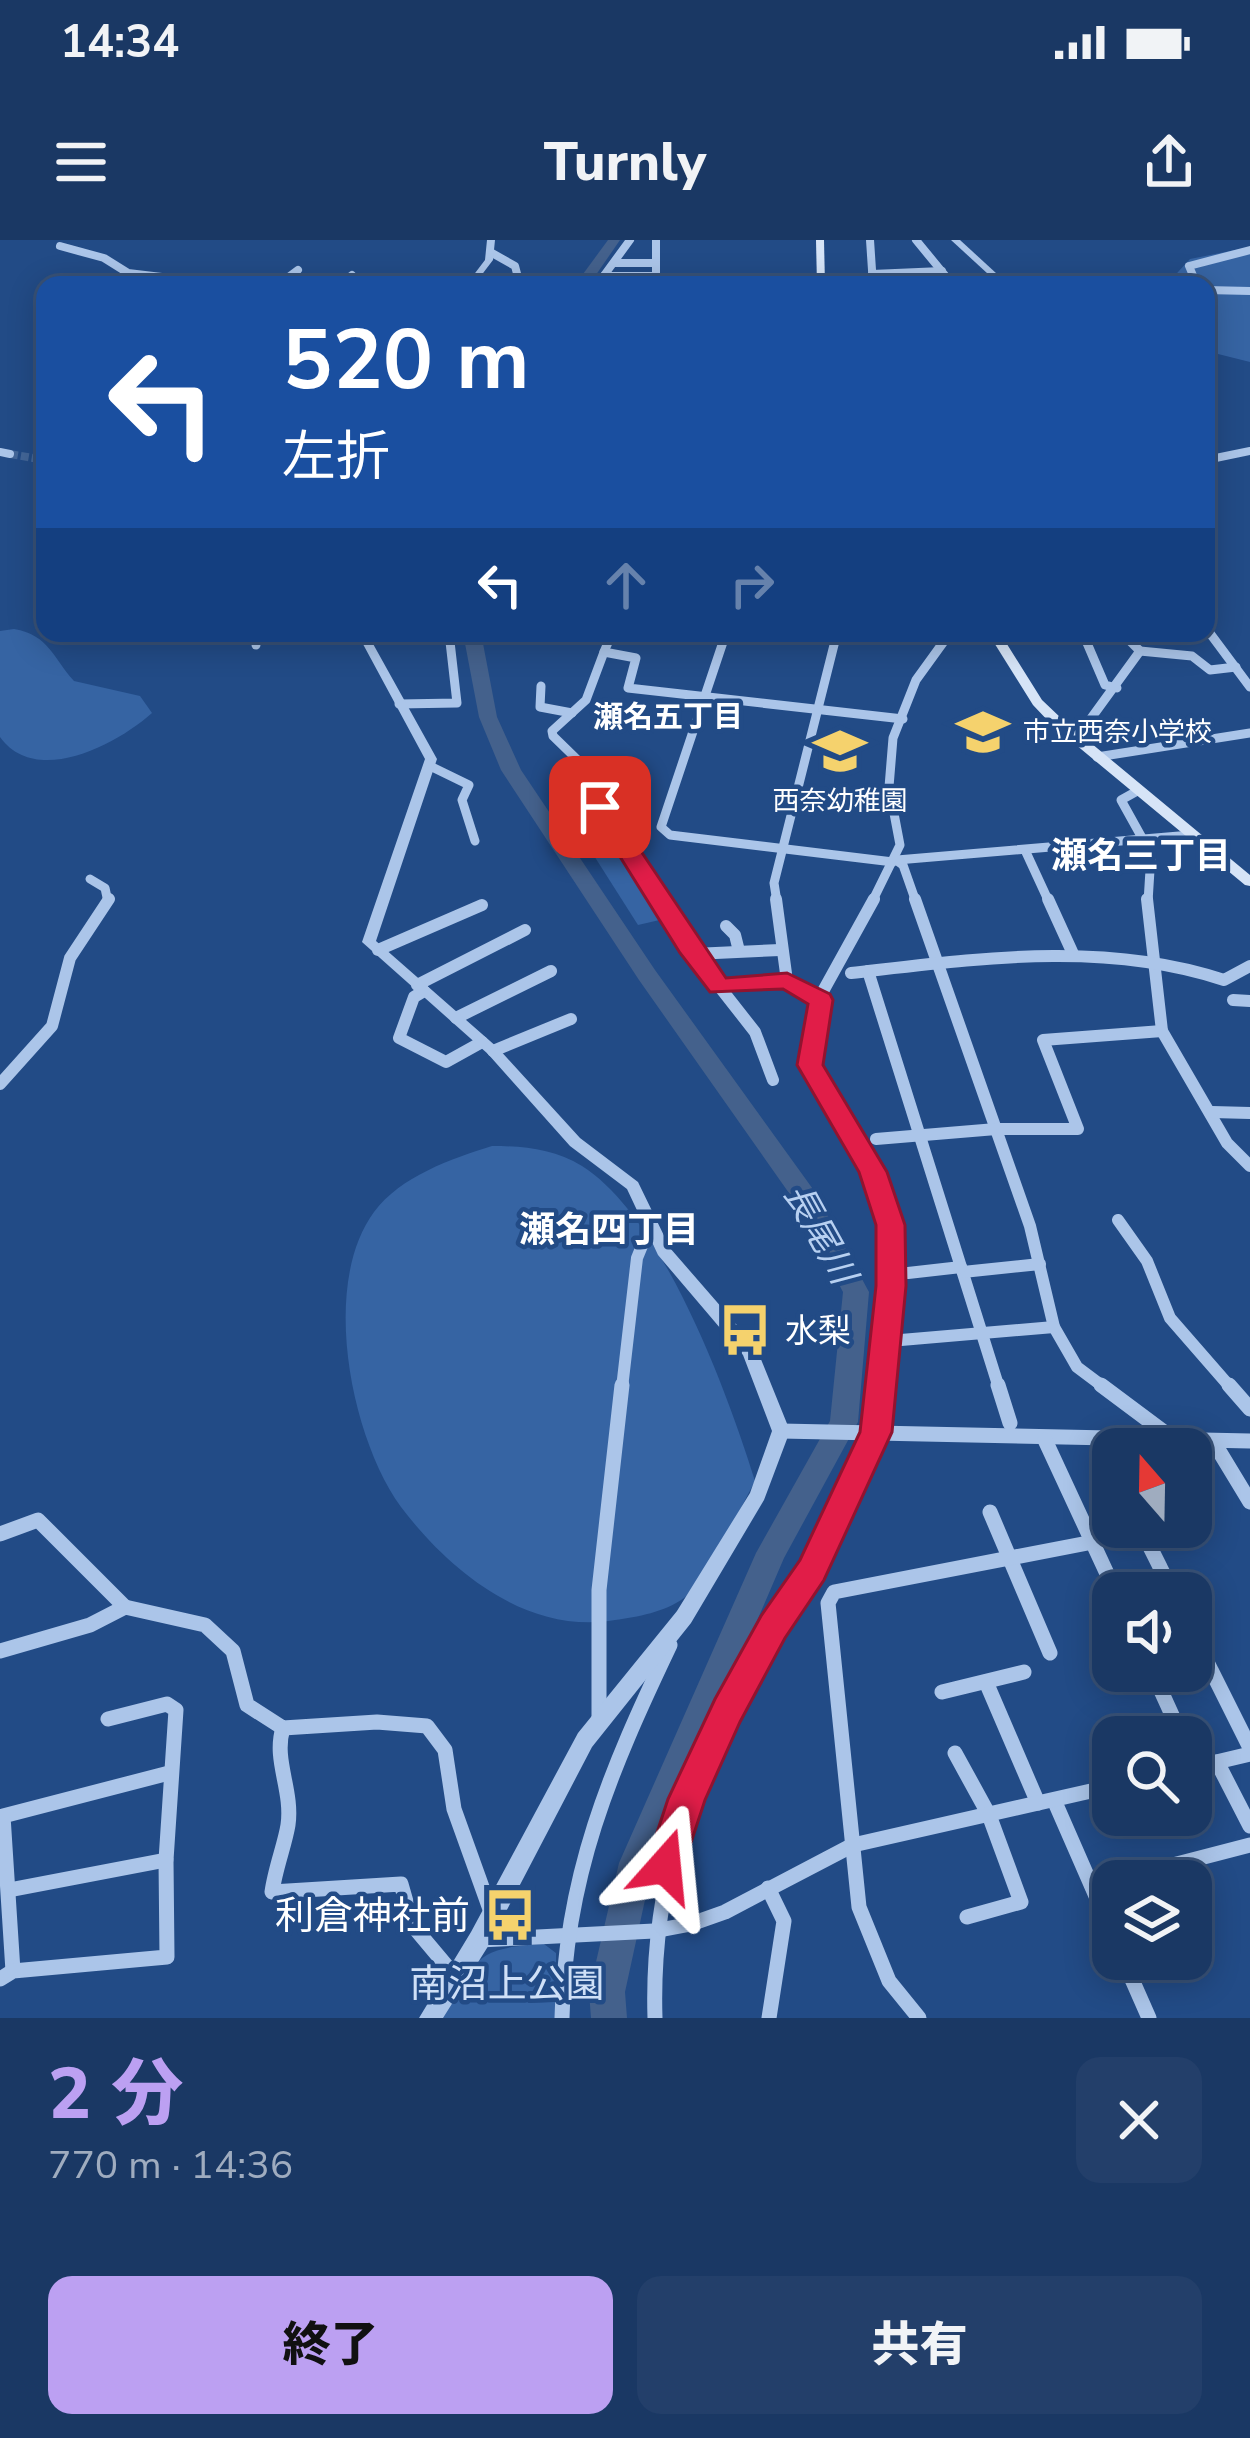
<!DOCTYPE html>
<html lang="ja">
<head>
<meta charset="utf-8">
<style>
	:root { --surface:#1a3864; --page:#233f6a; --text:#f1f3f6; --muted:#9facbf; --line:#385278; --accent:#bca0f2 }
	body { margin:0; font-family:"Nunito Sans","Noto Sans JP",sans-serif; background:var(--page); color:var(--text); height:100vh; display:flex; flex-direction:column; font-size:45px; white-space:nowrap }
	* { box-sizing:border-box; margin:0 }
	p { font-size:39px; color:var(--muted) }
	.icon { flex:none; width:66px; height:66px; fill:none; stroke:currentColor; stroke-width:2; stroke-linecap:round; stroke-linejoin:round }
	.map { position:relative; height:1778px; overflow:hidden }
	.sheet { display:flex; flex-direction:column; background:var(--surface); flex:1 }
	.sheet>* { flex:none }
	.banner { position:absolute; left:36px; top:36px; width:1179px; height:366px; border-radius:24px; box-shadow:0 6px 30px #0003,0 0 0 3px var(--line); background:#1a4fa0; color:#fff; overflow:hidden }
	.needle { width:78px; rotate:340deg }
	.buttons { position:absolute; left:1092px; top:1188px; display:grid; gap:24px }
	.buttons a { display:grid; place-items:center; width:120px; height:120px; border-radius:24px; background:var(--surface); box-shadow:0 6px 30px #0003,0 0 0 3px var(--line); font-size:60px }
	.pin { position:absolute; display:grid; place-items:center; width:102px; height:102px; color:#fff; margin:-51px; border-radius:24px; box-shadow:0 6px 18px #0006 }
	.me { position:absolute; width:132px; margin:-66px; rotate:18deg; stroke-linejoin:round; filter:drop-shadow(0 0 9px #0008) }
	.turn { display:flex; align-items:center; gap:42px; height:252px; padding:0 48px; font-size:54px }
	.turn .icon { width:156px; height:156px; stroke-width:2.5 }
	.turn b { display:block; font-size:84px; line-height:102px }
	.lanes { display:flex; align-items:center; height:114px; padding:0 48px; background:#0003; justify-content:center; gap:60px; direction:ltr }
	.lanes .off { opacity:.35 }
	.round { display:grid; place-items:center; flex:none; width:126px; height:126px; border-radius:24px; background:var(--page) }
	.summary { display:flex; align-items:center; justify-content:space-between; height:204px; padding:0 48px }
	h1 { font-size:72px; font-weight:800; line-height:90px; color:var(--accent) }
	.primary-button { display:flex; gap:24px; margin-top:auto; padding:24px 48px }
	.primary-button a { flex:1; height:138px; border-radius:24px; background:var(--accent); color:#111; font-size:48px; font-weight:800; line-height:138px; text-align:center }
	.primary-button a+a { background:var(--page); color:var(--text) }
	.status { display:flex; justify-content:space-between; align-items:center; height:84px; padding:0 60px; background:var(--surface); direction:ltr }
	.status svg { height:33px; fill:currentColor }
	header { display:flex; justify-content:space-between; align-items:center; height:156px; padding:0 48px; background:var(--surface); font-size:54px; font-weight:800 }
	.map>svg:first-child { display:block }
	.green { fill:#3664a3 }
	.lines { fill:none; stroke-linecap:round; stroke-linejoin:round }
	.river { fill:#44618c; fill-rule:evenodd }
	.minor-tunnel { stroke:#436698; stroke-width:8; stroke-dasharray:8 3; stroke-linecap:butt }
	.minor-far3 { stroke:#abc5e9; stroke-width:8 }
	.minor-far2 { stroke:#abc5e9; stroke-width:9 }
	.minor-far1 { stroke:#abc5e9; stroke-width:12 }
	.minor { stroke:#abc5e9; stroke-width:15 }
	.tertiary { fill:#abc5e9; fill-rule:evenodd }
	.secondary { fill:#d6e4f7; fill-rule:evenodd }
	.route { fill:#e11d48; stroke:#92132f; stroke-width:3 }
	.labels { text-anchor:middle; stroke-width:9; stroke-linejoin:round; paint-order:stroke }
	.far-poi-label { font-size:27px; fill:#fff; stroke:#224b86; text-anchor:start }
	.far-neighbourhood-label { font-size:30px; font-weight:bold; fill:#fff; stroke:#224b86 }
	.poi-label { font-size:33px; fill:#fff; stroke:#224b86; text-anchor:start }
	.neighbourhood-label { font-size:36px; font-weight:bold; fill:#fff; stroke:#224b86 }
	.water-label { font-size:36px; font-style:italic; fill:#b7d0f1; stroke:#224b86 }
	.near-poi-label { font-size:39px; fill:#fff; stroke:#224b86; text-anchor:end }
	.near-park-label { font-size:39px; fill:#cfe0f7; stroke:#224b86 }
</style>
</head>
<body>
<div class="status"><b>14:34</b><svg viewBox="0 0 49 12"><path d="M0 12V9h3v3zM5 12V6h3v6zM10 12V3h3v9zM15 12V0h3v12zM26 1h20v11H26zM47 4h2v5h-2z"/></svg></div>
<header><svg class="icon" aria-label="menu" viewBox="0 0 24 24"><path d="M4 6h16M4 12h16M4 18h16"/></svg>Turnly<svg class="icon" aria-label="share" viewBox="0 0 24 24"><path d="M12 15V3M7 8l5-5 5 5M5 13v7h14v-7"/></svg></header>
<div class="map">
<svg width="1250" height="1778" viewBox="0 0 1250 1778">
	<rect width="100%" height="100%" fill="#224b86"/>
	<g class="green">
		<polygon points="1250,7 1250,122 1206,111 1206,45 1166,45 1190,19"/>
		<path d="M14 389C49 395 53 418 74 441L140 456 152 473C116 505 36 547 0 497V391Z"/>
		<polygon points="595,586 616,596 664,679 638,685 577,589"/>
		<path d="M492 906C524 906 554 909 582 926 663 977 727 1151 755 1241 741 1267 705 1342 684 1358 665 1372 637 1377 615 1380 529 1395 451 1333 401 1267 351 1198 320 1045 374 972 401 936 451 919 492 906Z"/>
		<path d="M544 1704 556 1713V1778H440C479 1720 470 1708 544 1704Z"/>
	</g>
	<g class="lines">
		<g class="river">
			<polygon points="608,0 620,0 589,45 575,45"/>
			<polygon points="463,393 481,393 497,477 521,530 655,730 815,952 869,1052 858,1182 784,1318 653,1623 625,1752 627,1778 591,1778 589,1752 619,1623 756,1313 830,1181 843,1052 796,963 639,740 501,530 479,477"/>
		</g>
		<polyline class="minor-tunnel" points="10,214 45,220"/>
		<g class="minor-far3">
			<polyline points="656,0 656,45"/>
			<polyline points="870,0 873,45"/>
			<polyline points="916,0 953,45"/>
			<polyline points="60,6 104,18 128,33 229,45"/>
			<polyline points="492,13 515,26 520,45"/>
			<polyline points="615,23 656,23"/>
			<polyline points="872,34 942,31"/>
			<polyline points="604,36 656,36"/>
			<polyline points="278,45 298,30"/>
			<polyline points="340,45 352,35"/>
			<polyline points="597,45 630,0"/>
			<polyline points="1197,45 1189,26 1250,10"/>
			<polyline points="1206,50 1250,51"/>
			<polyline points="0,212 10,214"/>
			<polyline points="1206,220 1250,211"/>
		</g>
		<g class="minor-far2">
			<polyline points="1206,388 1250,447"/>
			<polyline points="256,393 256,405"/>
			<polyline points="612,393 604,412 636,418 628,448 903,479"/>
			<polyline points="726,393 661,587 670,595 893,622"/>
			<polyline points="1087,403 1105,445 1117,448"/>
			<polyline points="1140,411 1192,416 1210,430 1236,427"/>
			<polyline points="604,412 586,460 552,491 553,496 591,533 600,567 661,662"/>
			<polyline points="541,446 540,467 572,473"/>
			<polyline points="399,464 457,463 449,393"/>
			<polyline points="1076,499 1140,411 1122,393"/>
			<polyline points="1097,517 1250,493"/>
			<polyline points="432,527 469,545 462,560 475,601"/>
			<polyline points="1139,550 1121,560 1151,614 1148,662"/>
			<polyline points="1025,610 1049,662"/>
			<polyline points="896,620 903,625 916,662"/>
			<polyline points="897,620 1191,595"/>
			<polyline points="90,639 105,648 108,662"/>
			<polyline points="777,662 774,643 837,393"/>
			<polyline points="872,662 900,605 889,547 893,498 916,440 950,393"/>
		</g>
		<g class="minor-far1">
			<polyline points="659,659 693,713 755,792 773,840"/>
			<polyline points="776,659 787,741 821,760"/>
			<polyline points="874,659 822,753 810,811 815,837 859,906 883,965 890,1028 880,1148"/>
			<polyline points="915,659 1030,986 1054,1087 1077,1127 1105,1148"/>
			<polyline points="1048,659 1074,716"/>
			<polyline points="1147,659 1162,791 1227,903 1250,926"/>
			<polyline points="726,686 735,695 739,711"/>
			<polyline points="378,710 482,665"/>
			<polyline points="694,714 780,710"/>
			<polyline points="868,731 999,1148"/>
			<path d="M851 733C976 719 1103 700 1224 740L1250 726"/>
			<polyline points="417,745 525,690"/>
			<polyline points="720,746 787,741"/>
			<polyline points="424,751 414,757 399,798 446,822 482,802"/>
			<polyline points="1233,760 1250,761"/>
			<polyline points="456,778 551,731"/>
			<polyline points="493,811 571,779"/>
			<polyline points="0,844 52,786 70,718 109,659"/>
			<polyline points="1212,872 1250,873"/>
			<polyline points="876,899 996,889 1078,889 1043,800 1162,791"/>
			<polyline points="1118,980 1147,1021 1170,1078 1231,1148"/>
			<polyline points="963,1032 1040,1024"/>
			<polyline points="908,1033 961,1027"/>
			<polyline points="901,1100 1054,1087"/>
			<polyline points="622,1148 637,1018 651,984"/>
		</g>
		<g class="minor">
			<polyline points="998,1145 1010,1183"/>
			<polyline points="1101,1145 1176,1201"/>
			<polyline points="1229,1145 1250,1169"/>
			<polyline points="781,1191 1250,1201"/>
			<polyline points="1045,1200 1116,1353"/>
			<polyline points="1213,1201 1250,1262"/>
			<polyline points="990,1272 1050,1413"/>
			<polyline points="1140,1287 1173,1353"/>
			<polyline points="0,1294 38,1280 125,1367"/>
			<polyline points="1089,1294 1126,1287"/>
			<polyline points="1191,1390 1250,1508"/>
			<polyline points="0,1411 90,1385 125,1367 205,1385 233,1411 247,1465 283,1488 377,1482 427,1486 445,1510 454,1569 491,1672"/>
			<polyline points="1152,1431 1182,1497"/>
			<polyline points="986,1442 1038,1563"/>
			<polyline points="942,1452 1024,1432"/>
			<polyline points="599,1481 599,1350 622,1145"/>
			<path d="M283 1488C273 1520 293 1550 288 1585 285 1604 275 1629 272 1652L401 1644 413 1686 455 1736"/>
			<polyline points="955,1513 989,1575 1021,1662 967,1677"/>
			<polyline points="1217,1522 1250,1586"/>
			<polyline points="1191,1528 1250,1514"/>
			<polyline points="1054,1560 1113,1695"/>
			<polyline points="1092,1646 1250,1605"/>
			<polyline points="768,1648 784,1681 769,1778"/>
			<polyline points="9,1650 166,1620"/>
			<polyline points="480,1700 654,1691 691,1684 725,1672 853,1605 1113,1546"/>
			<polyline points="1123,1719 1149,1778"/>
			<polyline points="13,1731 3,1576 169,1533"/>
			<polyline points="0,1739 13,1731 167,1717 166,1620 176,1470 167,1464 108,1479"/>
			<path d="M562 1778C565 1636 610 1531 670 1405"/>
			<path d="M655 1778C651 1652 686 1540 747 1431 794 1346 877 1244 880 1145"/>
			<polyline points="919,1778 889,1741 859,1667 828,1363 834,1352 1093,1302"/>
		</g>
		<g class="tertiary">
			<polygon points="487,0 495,0 493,20 474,45 466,45 485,20"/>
			<polygon points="951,0 960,0 1009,45 1000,45"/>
			<polygon points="357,393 367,393 437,519 376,701 498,808 580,898 638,942 670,1008 756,1107 790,1191 764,1260 691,1383 592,1507 487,1708 443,1778 419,1778 471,1692 578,1493 677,1371 750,1253 772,1191 743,1115 658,1015 627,949 570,906 488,814 362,702 425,519"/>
		</g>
		<g class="secondary">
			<polygon points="816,0 824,0 825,45 817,45"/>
			<polygon points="988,393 1000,393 1042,460 1062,479 1250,635 1250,646 1245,645 1052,485 1033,465"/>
		</g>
	</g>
	<polygon class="route" points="600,560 608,562 726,738 787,733 830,754 833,760 823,825 887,932 905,985 906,1046 892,1192 824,1340 785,1398 740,1482 705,1560 679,1639 665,1645 652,1639 646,1626 668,1559 715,1459 761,1376 800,1320 860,1192 876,1046 876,985 859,932 797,825 808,764 783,749 710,752 680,713 589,567"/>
	<defs>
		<g id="school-bare" transform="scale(4.14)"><path d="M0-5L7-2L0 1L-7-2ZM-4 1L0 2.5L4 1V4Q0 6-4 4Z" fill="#f5d26d" stroke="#224b86" stroke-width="2.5" paint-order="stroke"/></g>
		<g id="bus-bare" transform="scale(4.14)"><path d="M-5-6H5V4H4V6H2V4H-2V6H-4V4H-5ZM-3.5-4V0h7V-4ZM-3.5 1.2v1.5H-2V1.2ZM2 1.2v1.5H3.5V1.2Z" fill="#f5d26d" stroke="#224b86" stroke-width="2.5" paint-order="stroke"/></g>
	</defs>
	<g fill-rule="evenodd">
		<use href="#school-bare" x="983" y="492"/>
		<use href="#school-bare" x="840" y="511"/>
		<use href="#bus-bare" x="745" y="1090"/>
		<use href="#bus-bare" x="510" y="1675"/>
	</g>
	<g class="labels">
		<g class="far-poi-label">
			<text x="1023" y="501">市立西奈小学校</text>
			<text x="840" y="570" text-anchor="middle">西奈幼稚園</text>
		</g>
		<g class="far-neighbourhood-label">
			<text x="668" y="487">瀬名五丁目</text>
		</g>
		<g class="poi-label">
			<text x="785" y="1102">水梨</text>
		</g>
		<g class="neighbourhood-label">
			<text x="1141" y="628">瀬名三丁目</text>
			<text x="609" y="1002">瀬名四丁目</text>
		</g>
		<g class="water-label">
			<text transform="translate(821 993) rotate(61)" y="13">長尾川</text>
		</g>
		<g class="near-poi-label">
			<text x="470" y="1689">利倉神社前</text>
		</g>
		<g class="near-park-label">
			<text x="507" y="1757">南沼上公園</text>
		</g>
	</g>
</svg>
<div class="buttons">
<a><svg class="needle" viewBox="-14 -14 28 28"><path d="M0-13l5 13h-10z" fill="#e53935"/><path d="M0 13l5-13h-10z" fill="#9facbf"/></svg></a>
<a><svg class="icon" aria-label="sound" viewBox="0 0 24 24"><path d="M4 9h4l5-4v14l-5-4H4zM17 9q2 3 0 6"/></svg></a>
<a><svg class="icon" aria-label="search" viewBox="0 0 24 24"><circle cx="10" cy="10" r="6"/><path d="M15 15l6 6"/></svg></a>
<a><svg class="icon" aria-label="layers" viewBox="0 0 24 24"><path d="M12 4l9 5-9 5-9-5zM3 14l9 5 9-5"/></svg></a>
</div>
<div class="pin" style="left:600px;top:567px;background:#d93025"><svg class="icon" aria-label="arrive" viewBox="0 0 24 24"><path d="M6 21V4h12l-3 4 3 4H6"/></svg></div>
<svg class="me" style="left:665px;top:1626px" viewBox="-20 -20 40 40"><path d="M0-17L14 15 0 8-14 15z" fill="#e11d48" stroke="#fff" stroke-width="4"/></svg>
<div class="banner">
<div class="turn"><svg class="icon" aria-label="left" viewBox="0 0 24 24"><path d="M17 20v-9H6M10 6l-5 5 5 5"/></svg><div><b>520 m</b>左折</div></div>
<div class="lanes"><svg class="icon" aria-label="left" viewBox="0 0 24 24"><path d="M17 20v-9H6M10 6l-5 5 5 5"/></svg><svg class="icon off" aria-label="ahead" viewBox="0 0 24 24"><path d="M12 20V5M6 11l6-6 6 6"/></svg><svg class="icon off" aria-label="right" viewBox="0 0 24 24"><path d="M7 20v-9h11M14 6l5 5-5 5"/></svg></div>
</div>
</div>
<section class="sheet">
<div class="summary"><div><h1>2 分</h1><p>770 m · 14:36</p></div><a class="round"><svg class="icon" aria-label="close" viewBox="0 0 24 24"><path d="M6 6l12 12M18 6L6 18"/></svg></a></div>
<div class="primary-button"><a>終了</a><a>共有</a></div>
</section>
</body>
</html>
